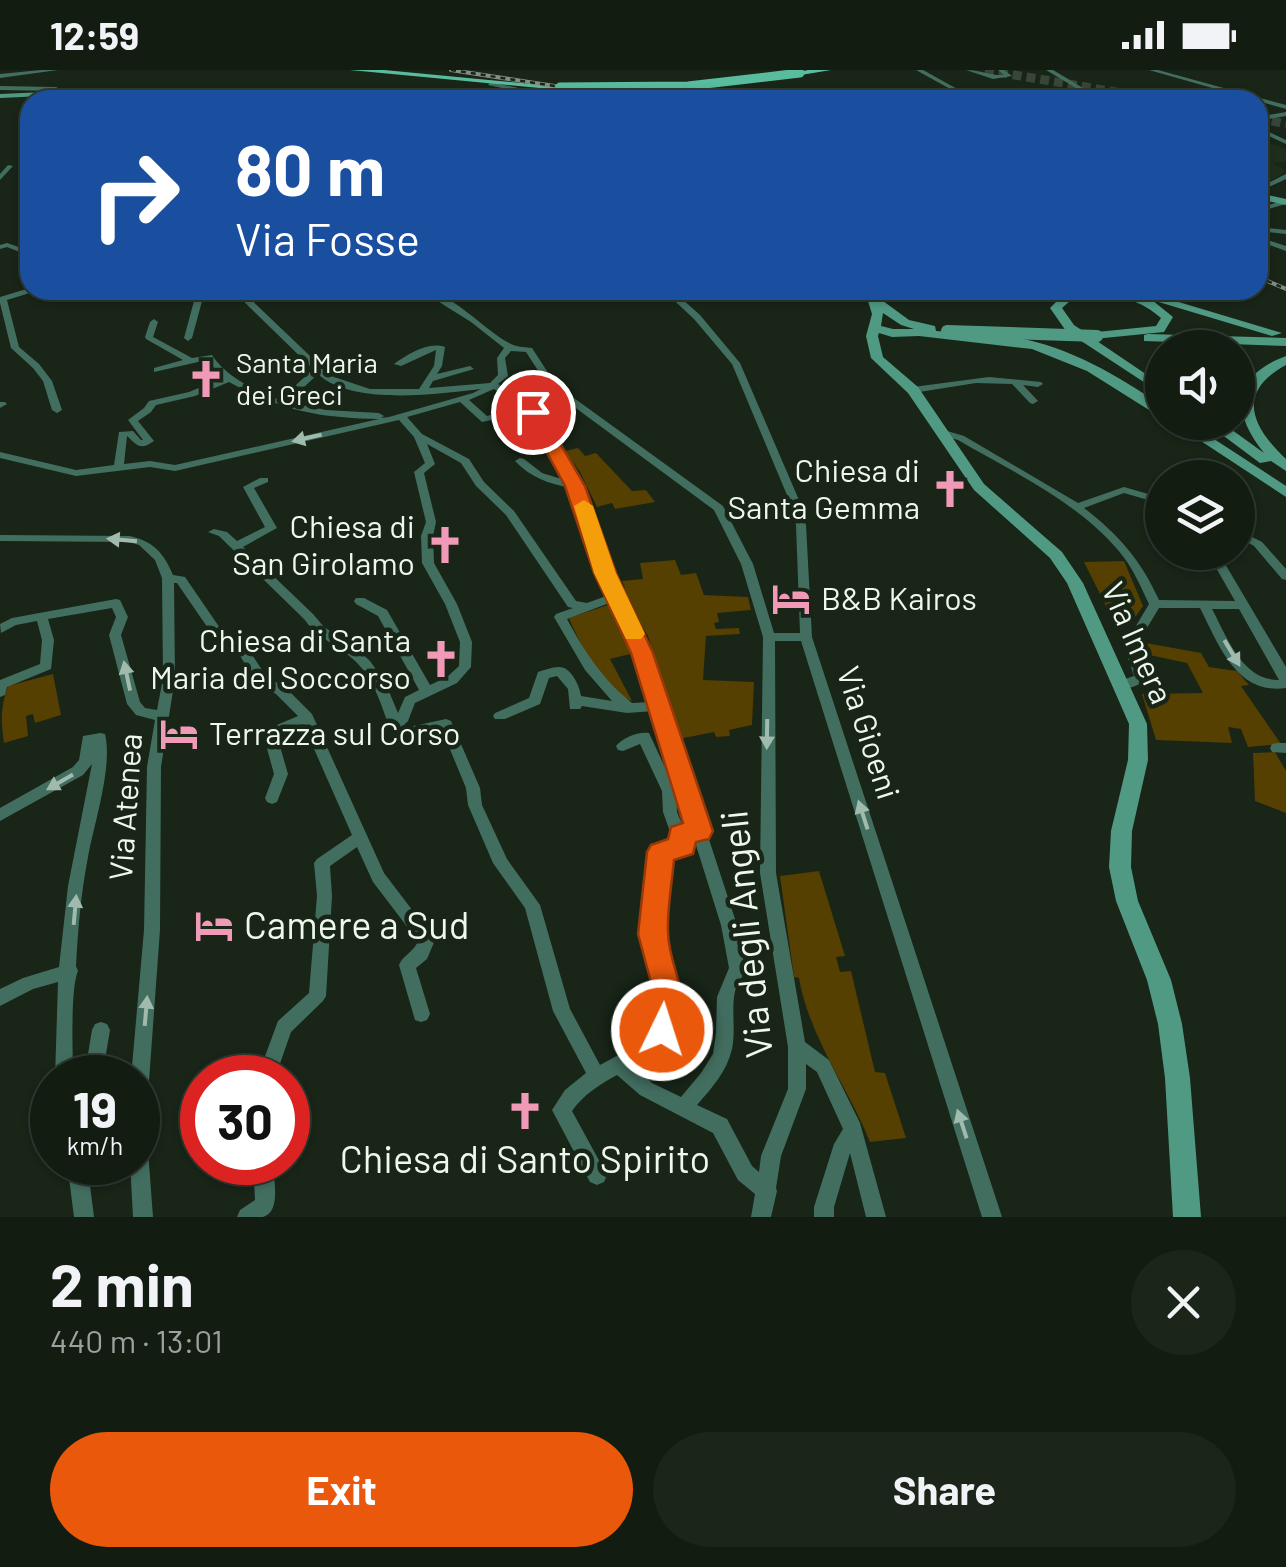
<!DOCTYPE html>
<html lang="en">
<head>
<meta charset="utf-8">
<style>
	:root { --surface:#121c11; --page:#1b251a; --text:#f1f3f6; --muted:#9ca19f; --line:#313a31; --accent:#ea580c }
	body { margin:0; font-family:Barlow,sans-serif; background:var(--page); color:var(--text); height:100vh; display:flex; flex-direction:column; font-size:38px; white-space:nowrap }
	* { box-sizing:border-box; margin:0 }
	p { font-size:32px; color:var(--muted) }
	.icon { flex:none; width:55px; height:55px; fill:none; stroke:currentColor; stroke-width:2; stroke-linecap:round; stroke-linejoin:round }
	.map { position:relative; height:1147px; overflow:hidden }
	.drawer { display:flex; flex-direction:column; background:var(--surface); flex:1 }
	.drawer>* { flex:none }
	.guide { position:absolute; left:20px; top:20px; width:1248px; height:210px; border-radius:30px; box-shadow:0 2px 8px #0004,0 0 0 2px var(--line); background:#1a4fa0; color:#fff; overflow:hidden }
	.tools { position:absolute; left:1145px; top:260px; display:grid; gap:20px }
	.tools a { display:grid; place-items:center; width:110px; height:110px; border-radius:50%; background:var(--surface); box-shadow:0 2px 8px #0004,0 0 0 2px var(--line); font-size:50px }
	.speed { position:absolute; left:30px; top:985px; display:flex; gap:20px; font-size:50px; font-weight:700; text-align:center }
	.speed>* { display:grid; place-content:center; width:130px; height:130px; border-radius:50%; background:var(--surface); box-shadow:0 2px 8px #0004,0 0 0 2px var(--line); line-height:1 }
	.speed small { font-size:25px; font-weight:400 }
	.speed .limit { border:15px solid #d22; background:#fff; color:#111 }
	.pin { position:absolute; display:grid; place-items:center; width:85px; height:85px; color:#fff; margin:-42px; border:5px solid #fff; border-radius:50%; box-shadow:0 2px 10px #0007 }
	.me { position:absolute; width:110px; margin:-55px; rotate:4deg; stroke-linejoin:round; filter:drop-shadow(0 0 8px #0008) }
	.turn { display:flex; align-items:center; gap:35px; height:210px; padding:0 50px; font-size:45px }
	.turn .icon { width:130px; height:130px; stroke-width:2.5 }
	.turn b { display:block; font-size:70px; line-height:85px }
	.round { display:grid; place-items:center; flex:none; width:105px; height:105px; border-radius:52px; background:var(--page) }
	.headline { display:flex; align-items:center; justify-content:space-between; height:170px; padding:0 50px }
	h1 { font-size:60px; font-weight:700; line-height:75px }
	.button { display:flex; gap:20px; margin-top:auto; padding:20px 50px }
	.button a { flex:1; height:115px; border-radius:60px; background:var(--accent); color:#fff; font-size:40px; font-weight:700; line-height:115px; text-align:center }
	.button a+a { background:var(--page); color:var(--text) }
	.status { display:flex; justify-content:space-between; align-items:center; height:70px; padding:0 50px; background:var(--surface); direction:ltr }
	.status svg { height:28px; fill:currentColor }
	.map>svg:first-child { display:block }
	.built { fill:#1d2f1c }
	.green { fill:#553f01 }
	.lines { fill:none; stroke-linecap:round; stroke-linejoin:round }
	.primary-tunnel { stroke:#384537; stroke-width:9; stroke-dasharray:9 5; stroke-linecap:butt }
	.street { fill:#426e60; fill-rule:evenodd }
	.secondary { fill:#509a84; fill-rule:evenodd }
	.primary { fill:#59bc9f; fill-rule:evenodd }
	.rail-casing { stroke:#848f83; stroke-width:4 }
	.rail { stroke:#182517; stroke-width:2.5; stroke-dasharray:5; stroke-linecap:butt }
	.secondary-bridge { stroke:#509a84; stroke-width:12 }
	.primary-bridge { stroke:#59bc9f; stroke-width:9 }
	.oneway { fill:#a1baae }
	.route { fill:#ea580c; stroke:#983908; stroke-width:2.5 }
	.slow { fill:#f59e0b }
	.labels { text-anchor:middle; stroke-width:9; stroke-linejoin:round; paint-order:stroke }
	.far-poi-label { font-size:28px; fill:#eff8ee; stroke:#182517; text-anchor:start }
	.poi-label { font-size:32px; fill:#eff8ee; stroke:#182517; text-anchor:end }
	.street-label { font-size:32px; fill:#eff8ee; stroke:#182517 }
	.near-poi-label { font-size:38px; fill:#eff8ee; stroke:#182517; text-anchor:start }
	.near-street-label { font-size:38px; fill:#eff8ee; stroke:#182517 }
</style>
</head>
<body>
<div class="status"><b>12:59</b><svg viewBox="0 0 49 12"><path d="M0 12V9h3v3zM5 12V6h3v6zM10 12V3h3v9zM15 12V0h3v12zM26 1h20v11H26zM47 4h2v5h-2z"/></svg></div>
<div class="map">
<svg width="1286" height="1147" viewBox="0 0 1286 1147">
	<rect width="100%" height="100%" fill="#182517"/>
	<polygon class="built" points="1258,69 1286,79 1286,92 1272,93 1286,101 1265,114 1258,111"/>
	<g class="green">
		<polygon points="578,378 585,386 596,383 632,421 646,420 655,432 615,439 612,433 597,437 580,402 565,381"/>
		<polygon points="675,490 681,505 696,503 704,525 748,527 751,540 717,543 719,552 714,553 716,559 739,558 740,564 706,566 703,610 754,612 752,655 729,660 730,666 716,667 714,662 679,669 648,566 618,519 625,518 622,511 643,509 640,493"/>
		<polygon points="1124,491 1143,536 1136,546 1115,554 1084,492"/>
		<path d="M611 534 634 583 610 589 632 631C605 624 579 573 569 548Z"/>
		<polygon points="1146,573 1201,583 1209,597 1237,601 1249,615 1241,616 1281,674 1248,677 1241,659 1228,657 1232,673 1156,670 1142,624 1203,623 1187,593 1140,583"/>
		<path d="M53 604 61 645 35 653 33 644 26 646 28 666 4 673C1 652 0 638 8 616Z"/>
		<polygon points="1275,682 1286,701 1286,743 1255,731 1253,683"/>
		<path d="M819 801 845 886 836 887 840 902 851 901 875 1002 885 1003 906 1068 870 1072C848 1017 809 967 799 908L794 907 780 806Z"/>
	</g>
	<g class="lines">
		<g class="primary-tunnel">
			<polyline points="985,0 1163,30"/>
			<polyline points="1153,23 1190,30"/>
			<polyline points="1258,48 1286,54"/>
		</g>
		<g class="street">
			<polygon points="41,0 58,0 0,8 0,4"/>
			<polygon points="916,0 923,0 977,30 970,30"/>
			<path d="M966 0C980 0 991 6 1004 5L998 0H1004L1012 6 993 9Z"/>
			<polygon points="1046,0 1053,0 1103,30 1096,30"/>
			<polygon points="1149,0 1158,0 1286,35 1286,39"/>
			<polygon points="490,12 567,28 570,30 559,30 488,15"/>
			<polygon points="0,16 56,17 68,23 65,25 55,21 0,20"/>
			<polygon points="1286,42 1286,46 1258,51 1258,47"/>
			<polygon points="1258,57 1286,70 1286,74 1258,61"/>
			<polygon points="8,95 13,96 0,110 0,104"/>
			<polygon points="1286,104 1286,109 1258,122 1258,118"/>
			<polygon points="1286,130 1286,134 1258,142 1258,138"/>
			<polygon points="1258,157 1286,160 1286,164 1258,161"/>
			<polygon points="1258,167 1286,176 1286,181 1258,171"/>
			<polygon points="7,173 30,181 30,186 7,177 0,179 0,175"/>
			<polygon points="30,218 30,220 34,220 33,222 7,230 19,277 39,294 52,311 62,340 57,343 52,340 43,311 33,298 11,278 0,233 0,227"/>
			<polygon points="197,220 205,220 192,268 188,271 184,268"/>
			<path d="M232 220H241L331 306 370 319H419L434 296 436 280 401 296 394 294C408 284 428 271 445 277L442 296 437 304 470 296 474 299 433 311 429 318 490 313 498 305 497 288 504 278 471 252 420 220C450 220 484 260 509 273 515 277 524 277 532 278L556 315 723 436 753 494 774 563H800L796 455 792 437 732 294 694 249 663 220H672L700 245 740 293 802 437 806 455 812 567 1002 1147H982L801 571H775L776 803 805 972 829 990 860 1053 886 1147H866L850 1083 834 1137V1147H814V1137L834 1074 843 1059 817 1002 806 994V1019L781 1086 776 1118 777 1121 771 1147H751L755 1124 738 1110 713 1063 640 1025 617 1005C600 1014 583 1025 572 1041L607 1105 604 1112 597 1115 590 1112 552 1040 565 1020 586 1003 553 941 525 838 493 793 468 735 466 718 442 660 399 669 394 668C382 641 377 611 354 590 338 575 318 569 305 550L219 466 208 462 214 459 227 462 237 471 265 457 243 417 260 408H268V412L254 418 277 458 243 477 313 544 324 557 356 578 370 591 385 612 398 643 405 627 419 620 378 546 356 534 354 531 356 528H364L387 540 430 615 447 607 459 596 460 572 445 534 422 493 421 466 426 452 414 402 425 393 414 367 399 350 175 401 150 397 76 406 0 388V382L76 400 114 395 119 362 133 361 141 370H143L128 350 144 338 149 331 189 322 223 308 207 290 154 302V298L183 290 146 269 145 267 150 252 154 249 158 252 153 267 155 268 192 288 212 285C227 308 255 320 280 330L313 299ZM511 281 526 282 550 319 714 440 741 494 763 567 760 803 788 977V1019L761 1086 759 1102 752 1096 727 1049 697 1035C712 1018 727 1001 732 979 736 960 731 940 735 921 738 913 743 906 746 899L737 855 648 583 611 503 580 415 556 373 557 371 553 368 531 335 498 314 508 306 505 288ZM318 304C352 336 438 324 481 319L473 323 389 347 381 348 384 346 379 343 326 340 288 332ZM229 312C282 341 319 348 379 349L175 395 150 391 124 394 127 366C137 375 140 381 154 371L138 351 151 342 156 335 195 326ZM494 319 519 337 487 346 469 330ZM460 332 482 352 501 348 503 356 500 362 505 365 508 364 513 356 510 346 525 341 529 344 544 370 526 376 531 379 547 375 568 411 542 403 524 389 520 388 515 391C530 407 549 414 571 418L599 503 609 525 587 533 576 531 514 441 484 412 469 389 422 364 407 347ZM427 374 461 393 476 416 506 445 568 537 573 538 556 544 554 547 585 600 612 631 581 626C580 617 573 602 564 598 557 595 545 600 538 602L529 628 495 643 493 646 495 649H505L540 634 549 608 557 606 568 619 570 639H580L582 636 627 643 654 641 721 855 729 898 717 927 716 963 713 984 701 1003 681 1027 652 1013 633 996 660 981 672 960 675 917 661 864 668 787 688 780 691 776 677 742 676 721 649 663C639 661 622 668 616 676L618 680 623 681 640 674 662 721 663 742 674 773 656 779 653 783 645 864 659 917 654 958 648 969 600 995 570 939 540 835 507 789 482 735 480 718 451 651 446 649 404 658 403 656 408 651 415 633 457 613 471 597 472 572 457 534 434 493 433 466 436 452 424 403 435 394ZM612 532 636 583 651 632 632 633C603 610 584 581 567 549Z"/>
			<polygon points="989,307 1041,312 1043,314 1038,317 1023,315 1038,331 1033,334 1030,333 1012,314 976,313 913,323 908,320 913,317"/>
			<polygon points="0,332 5,332 7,334 0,338"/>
			<path d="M944 360 964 366 1078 433 1124 417 1162 428V434L1124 423 1084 438C1119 465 1141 490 1159 530L1235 531 1207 482H1218L1286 597V618C1236 625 1219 575 1200 538H1159L1136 576 1147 608C1142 615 1125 621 1116 618L1114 615 1116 612 1134 606 1124 576 1149 534C1140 515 1132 496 1118 480 1076 431 1013 402 958 370L941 365 939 363ZM1212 539H1239L1279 610C1242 611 1226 565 1212 539Z"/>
			<polygon points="1238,460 1262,472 1286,499 1286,510 1282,509 1254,476 1238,467"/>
			<path d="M0 465 130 466C154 472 163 482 173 505L185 507 222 561 239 565 266 606 286 618 312 644 384 803 435 870 427 889 416 898 430 944 427 950 421 952 415 950 399 895C403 885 414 882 418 871L373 812 357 777 330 796 332 826 326 926 323 931 291 962 275 1008H257L278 951 309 923 317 826 314 793 317 789 352 765 303 654 277 666 288 704 277 732 272 734 267 732 265 728 274 704 263 664 265 660 298 646 276 624 256 612 231 571 214 567 177 513H174L175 608 161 697 160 860 147 1038 145 1044 138 1047V1008H131L144 860 147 697 155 650 136 645 127 634 109 565 116 547 112 538 48 549 54 570 51 599 7 617 5 625 0 627V610L40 594 42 570 37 551 16 555 1 563 0 554 12 548 116 529 120 530 128 547 121 565 140 632 145 638 157 640 163 608 162 508 155 490 139 475 129 472 0 471Z"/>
			<path d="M100 663 105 664C113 696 94 754 88 787 81 823 78 859 76 896L78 901C70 920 73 983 73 1008H55L58 912 33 919 0 936V919L23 908 59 897 68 816 92 694 83 705 0 751V738L73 697 79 690 83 666Z"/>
			<polygon points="1277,673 1286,673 1286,683 1272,682 1270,678 1272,674"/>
			<polygon points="101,952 107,954 110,960 102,1008 84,1008 92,960 95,954"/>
			<polygon points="138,1058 145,1060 147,1067 153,1147 133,1147 130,1092 138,1092"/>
			<polygon points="67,1092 87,1092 94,1147 74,1147"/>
			<path d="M253 1092H273C273 1107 282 1142 263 1147 256 1147 245 1147 237 1147L240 1140 255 1130Z"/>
		</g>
		<g class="secondary">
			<polygon points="68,21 65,25 0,28 0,24"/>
			<polygon points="1258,123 1286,129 1286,135 1258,129"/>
			<path d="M855 220H868L909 250 935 256 936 261C962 263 988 263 1014 267 1069 277 1117 305 1162 336V346L1157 345 1087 301 1032 279 919 266 892 267 879 263 878 266 883 287 918 317 984 414 1062 482 1083 513 1147 654 1148 690 1132 761 1131 797 1138 831 1171 910 1182 954 1190 1008 1201 1147H1173L1165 1008 1158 954 1147 910 1116 831 1109 797 1111 761 1128 690 1129 654 1067 513 1050 488 974 420 908 323 871 288 866 266 872 244 868 231ZM883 243 901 255 914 259H893L881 256Z"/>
			<path d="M1077 220H1120L1147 228 1152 224 1282 263 1272 266 1152 230 1173 247 1164 262 1094 269 1162 315V324L1066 261 1050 238 1062 226ZM1095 224C1120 225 1142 231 1161 248L1156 256 1097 262 1093 263 1092 267 1074 255 1062 238 1070 231Z"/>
			<polygon points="1148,264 1286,268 1286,276 1144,271 1144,265"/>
			<path d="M1286 286V295C1236 322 1251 356 1286 389V401L1271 391 1260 393 1205 352H1221L1264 383C1230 341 1233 306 1286 286Z"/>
			<polygon points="1172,352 1188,352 1286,416 1286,427"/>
		</g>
		<g class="primary">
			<polygon points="350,0 384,0 564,17 560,20"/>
			<polygon points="808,0 831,0 789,7 785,5"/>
		</g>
		<g class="rail-casing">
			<g id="rail">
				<polyline points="451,0 645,30"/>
				<polyline points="1258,207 1286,219"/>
			</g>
		</g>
		<use href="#rail" class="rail"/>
		<polyline class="secondary-bridge" points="947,261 1097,266"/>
		<polyline class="primary-bridge" points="560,17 688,16 800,3"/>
	</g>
	<defs><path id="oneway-solid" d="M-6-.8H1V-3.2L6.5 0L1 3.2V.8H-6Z" transform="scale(2.5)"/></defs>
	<g class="oneway">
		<use href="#oneway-solid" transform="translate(307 368) rotate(167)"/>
		<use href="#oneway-solid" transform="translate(122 470) rotate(-175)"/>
		<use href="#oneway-solid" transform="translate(1232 583) rotate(59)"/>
		<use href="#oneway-solid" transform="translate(127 606) rotate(-102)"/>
		<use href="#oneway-solid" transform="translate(767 664) rotate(91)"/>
		<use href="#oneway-solid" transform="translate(60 712) rotate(150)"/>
		<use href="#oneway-solid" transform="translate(863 745) rotate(-108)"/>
		<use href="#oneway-solid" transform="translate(75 840) rotate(-85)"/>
		<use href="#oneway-solid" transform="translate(146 941) rotate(-85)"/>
		<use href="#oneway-solid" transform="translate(962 1054) rotate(-108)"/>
	</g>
	<path class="route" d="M533 336 542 342 585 416 616 503 653 583 713 761 709 769 696 772 693 784 674 790C672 813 667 839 668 862 669 903 695 923 674 971L662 975 651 971 647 960 652 916 638 864 647 782 651 775 668 769 671 757 683 753 631 583 594 503 565 416 525 342Z"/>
	<polygon class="slow" points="584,430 593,436 616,503 645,564 641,569 626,569 594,503 574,436"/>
	<defs>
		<g id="church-bare" transform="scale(3)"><path d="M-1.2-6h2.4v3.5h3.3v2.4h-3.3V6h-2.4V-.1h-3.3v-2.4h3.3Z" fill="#f09ab7" stroke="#182517" stroke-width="2.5" paint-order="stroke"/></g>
		<g id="hotel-bare" transform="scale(3)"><path d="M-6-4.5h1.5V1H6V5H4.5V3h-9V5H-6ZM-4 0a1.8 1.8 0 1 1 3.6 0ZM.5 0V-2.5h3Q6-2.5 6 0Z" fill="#f09ab7" stroke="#182517" stroke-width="2.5" paint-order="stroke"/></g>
	</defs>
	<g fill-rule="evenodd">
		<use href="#church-bare" x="206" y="309"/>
		<use href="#church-bare" x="950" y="419"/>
		<use href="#church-bare" x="445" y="475"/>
		<use href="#hotel-bare" x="791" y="529"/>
		<use href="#church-bare" x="441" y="589"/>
		<use href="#hotel-bare" x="179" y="664"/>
		<use href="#hotel-bare" x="214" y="856"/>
		<use href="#church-bare" x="525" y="1041"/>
	</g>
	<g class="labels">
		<g class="far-poi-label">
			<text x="236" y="303">Santa Maria<tspan x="236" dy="32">dei Greci</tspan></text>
		</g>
		<g class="poi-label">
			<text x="920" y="412">Chiesa di<tspan x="920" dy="37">Santa Gemma</tspan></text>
			<text x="415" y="468">Chiesa di<tspan x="415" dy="37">San Girolamo</tspan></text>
			<text x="821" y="540" text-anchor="start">B&amp;B Kairos</text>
			<text x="411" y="582">Chiesa di Santa<tspan x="411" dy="37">Maria del Soccorso</tspan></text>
			<text x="209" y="675" text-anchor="start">Terrazza sul Corso</text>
		</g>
		<g class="street-label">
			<text transform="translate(1137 573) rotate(66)" y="11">Via Imera</text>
			<text transform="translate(868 663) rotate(72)" y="11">Via Gioeni</text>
			<text transform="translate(126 737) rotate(-86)" y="11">Via Atenea</text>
		</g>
		<g class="near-poi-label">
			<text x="244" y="869">Camere a Sud</text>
			<text x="525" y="1103" text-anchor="middle">Chiesa di Santo Spirito</text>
		</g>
		<g class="near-street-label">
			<text transform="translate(747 864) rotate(-96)" y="13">Via degli Angeli</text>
		</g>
	</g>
</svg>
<div class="tools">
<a><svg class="icon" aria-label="sound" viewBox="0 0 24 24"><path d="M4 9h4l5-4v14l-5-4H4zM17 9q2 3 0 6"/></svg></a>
<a><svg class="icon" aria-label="layers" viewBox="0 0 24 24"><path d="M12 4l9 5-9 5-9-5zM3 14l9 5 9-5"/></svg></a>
</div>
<div class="speed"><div>19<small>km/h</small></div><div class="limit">30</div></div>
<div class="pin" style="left:533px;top:342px;background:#d93025"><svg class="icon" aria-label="arrive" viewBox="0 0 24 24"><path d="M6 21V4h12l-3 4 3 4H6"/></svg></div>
<svg class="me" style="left:662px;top:960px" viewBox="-20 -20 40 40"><circle r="17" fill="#ea580c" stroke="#fff" stroke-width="3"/><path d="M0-11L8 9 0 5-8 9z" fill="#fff"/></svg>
<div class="guide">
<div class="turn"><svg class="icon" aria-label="right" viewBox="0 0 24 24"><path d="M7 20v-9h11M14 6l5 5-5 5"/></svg><div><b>80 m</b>Via Fosse</div></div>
</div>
</div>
<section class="drawer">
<div class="headline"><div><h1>2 min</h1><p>440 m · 13:01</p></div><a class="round"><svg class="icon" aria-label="close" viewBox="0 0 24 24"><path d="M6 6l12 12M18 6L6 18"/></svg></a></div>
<div class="button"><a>Exit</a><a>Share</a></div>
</section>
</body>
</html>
